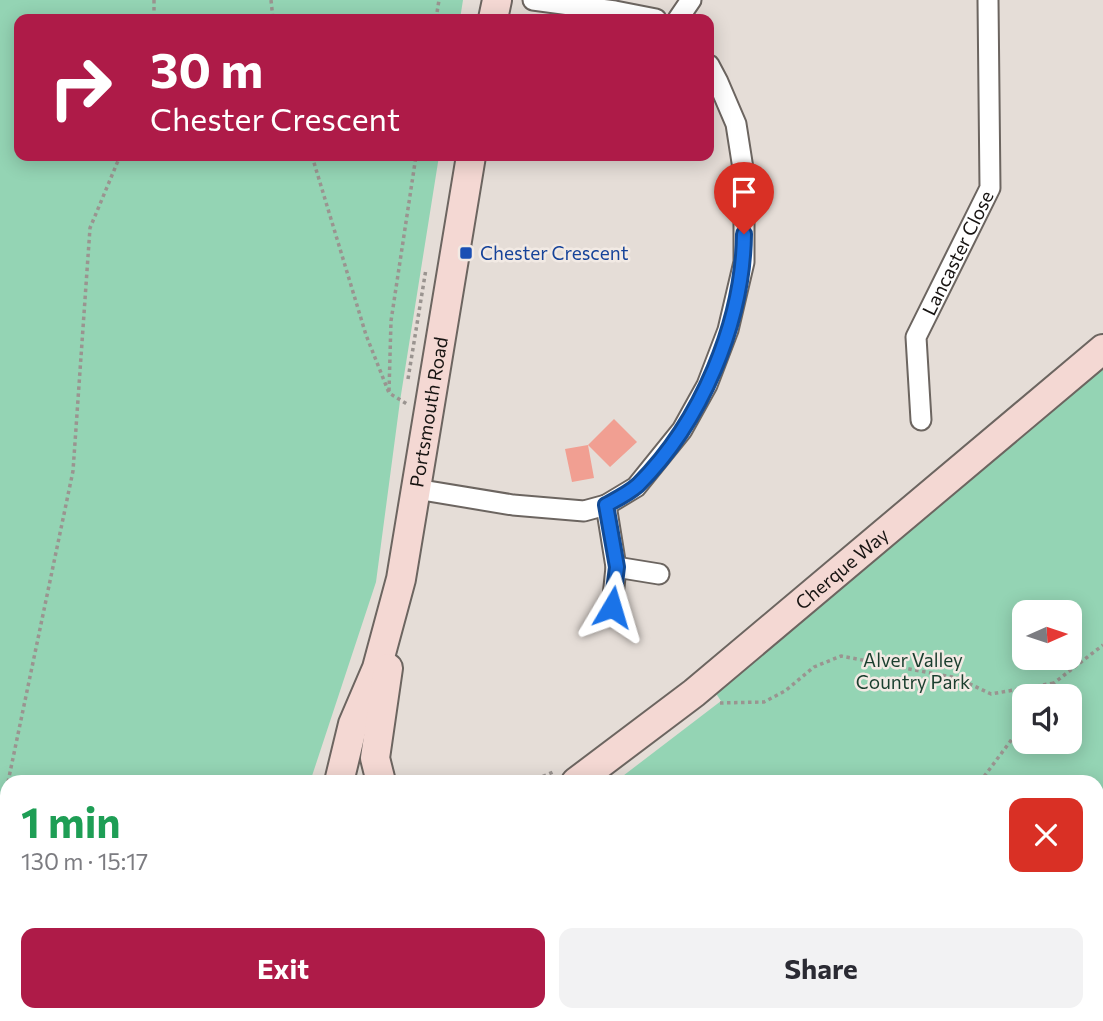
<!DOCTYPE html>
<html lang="en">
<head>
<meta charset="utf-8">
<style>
	:root { --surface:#fff; --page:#f2f2f3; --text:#2b2b33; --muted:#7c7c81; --accent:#ae1b48 }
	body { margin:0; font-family:Commissioner,sans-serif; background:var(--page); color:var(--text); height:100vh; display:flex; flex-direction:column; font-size:26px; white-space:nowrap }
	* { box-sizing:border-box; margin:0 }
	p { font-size:23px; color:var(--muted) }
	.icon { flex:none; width:38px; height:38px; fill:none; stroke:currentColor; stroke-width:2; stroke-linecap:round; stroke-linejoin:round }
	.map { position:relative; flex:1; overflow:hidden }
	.side { position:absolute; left:0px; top:775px; width:1104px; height:247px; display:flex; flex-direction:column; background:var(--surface); border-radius:21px 21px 0 0; box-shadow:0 4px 18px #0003 }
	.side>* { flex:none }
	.hud { position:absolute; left:14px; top:14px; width:700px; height:147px; border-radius:14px; box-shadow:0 4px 18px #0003; background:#ae1b48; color:#fff; overflow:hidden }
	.needle { width:46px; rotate:87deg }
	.fabs { position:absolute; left:1012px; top:600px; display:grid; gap:14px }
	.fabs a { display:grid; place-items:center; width:70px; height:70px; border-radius:14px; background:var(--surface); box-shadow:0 4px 18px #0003; font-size:35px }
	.pin { position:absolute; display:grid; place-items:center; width:60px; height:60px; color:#fff; margin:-72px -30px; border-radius:50% 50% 50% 0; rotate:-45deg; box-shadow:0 0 7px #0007 }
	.pin .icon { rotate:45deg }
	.me { position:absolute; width:77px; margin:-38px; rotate:7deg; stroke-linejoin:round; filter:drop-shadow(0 0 5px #0008) }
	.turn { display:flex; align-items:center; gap:24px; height:147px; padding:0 21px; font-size:32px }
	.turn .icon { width:91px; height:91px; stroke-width:2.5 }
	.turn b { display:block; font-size:49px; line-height:60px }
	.round { display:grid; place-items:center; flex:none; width:74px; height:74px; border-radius:14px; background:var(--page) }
	.headline { display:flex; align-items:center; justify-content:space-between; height:119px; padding:0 21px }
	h1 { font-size:42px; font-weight:700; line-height:52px; color:#1e9e55 }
	.action { display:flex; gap:14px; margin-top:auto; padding:14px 21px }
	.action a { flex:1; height:80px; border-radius:14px; background:var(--accent); color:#fff; font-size:28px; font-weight:700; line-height:80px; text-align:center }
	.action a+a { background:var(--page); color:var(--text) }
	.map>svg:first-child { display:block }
	.green { fill:#94d4b4; fill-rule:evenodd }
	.building { fill:#f19f92 }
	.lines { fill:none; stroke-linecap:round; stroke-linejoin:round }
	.street-casing { stroke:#6c6560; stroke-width:23 }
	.secondary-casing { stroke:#6c6560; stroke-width:32 }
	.path { stroke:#9a9490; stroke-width:3.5; stroke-dasharray:3.5 3.5; stroke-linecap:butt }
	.street { stroke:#fff; stroke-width:19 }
	.secondary { stroke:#f4d8d3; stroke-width:28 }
	.route-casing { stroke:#114b97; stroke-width:18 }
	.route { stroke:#1a73e8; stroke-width:12 }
	.transit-dot { fill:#1a4fb4; stroke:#f2eae4; stroke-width:2.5 }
	.labels { text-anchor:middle; stroke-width:5; stroke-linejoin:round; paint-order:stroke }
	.transit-label { font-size:19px; fill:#164399; stroke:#f2eae4; text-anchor:start }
	.street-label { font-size:19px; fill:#171412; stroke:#f2eae4 }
	.park-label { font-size:19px; fill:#1a3e2e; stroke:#f2eae4 }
</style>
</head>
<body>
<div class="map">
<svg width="1103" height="1021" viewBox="0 0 1103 1021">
	<rect width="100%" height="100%" fill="#e5ddd7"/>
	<g class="green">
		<polygon points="0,0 463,0 460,19 19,19 19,156 439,156 400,401 376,582 310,782 7,782 7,1015 233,1015 231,1021 0,1021"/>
		<path d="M1103 349V1021H288L290 1015H1097V782H615L721 701 715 692ZM1024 612H1069V658H1024ZM1024 696H1069V742H1024Z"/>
	</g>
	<polygon class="building" points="614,419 637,442 610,467 588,445 594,478 572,482 565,449 588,445"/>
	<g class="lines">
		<g class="street-casing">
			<g id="street">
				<polyline points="533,0 615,11 656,19"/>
				<polyline points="678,19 691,0"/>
				<path id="s1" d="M921 420 916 337 990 188 988 0"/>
				<polyline points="416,489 513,505 584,511 606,505 636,487 682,430 707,385 728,330 744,262 744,175 736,124 718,82 709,65"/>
				<polyline points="606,505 616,567 612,607"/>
				<polyline points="616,567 659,574"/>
			</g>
		</g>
		<g class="secondary-casing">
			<g id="secondary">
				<polyline points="493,19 497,0"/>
				<path id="s2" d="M339 782 353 724 377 668 401 579 471 156"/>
				<polyline points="381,782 375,758 388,668"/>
				<path id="s3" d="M576 782 694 693 1103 349"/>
				<polyline points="268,1021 270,1015"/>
			</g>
		</g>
		<g class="path">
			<polyline points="154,0 154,19"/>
			<polyline points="271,0 273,19"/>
			<polyline points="436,19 439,0"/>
			<polyline points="312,156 366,335 389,393 407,404"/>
			<polyline points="408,379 426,269"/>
			<polyline points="389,391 391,321 416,156"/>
			<polyline points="1044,696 1054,683 1103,645"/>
			<polyline points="720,703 764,702 785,691 814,667 841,656 957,678 991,694 1054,683"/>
			<polyline points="8,782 73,471 90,228 120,156"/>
			<polyline points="530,782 553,772"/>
			<polyline points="980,782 1024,723"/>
			<polyline points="0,819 7,786"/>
			<polyline points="0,889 7,905"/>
			<polyline points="0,920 7,923"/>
			<polyline points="1097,1002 1103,1000"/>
			<polyline points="60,1015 63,1021"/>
			<polyline points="379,1015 390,1021"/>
			<polyline points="960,1015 961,1021"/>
			<polyline points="238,1021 240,1015"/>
			<polyline points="1067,1021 1070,1015"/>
		</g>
		<use href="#street" class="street"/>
		<use href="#secondary" class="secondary"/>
	</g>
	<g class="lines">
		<g class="route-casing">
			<path id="route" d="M612 607 617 567 606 505C617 499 629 493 638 485 701 422 743 323 744 234"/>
		</g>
		<use href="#route" class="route"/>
	</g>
	<rect class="transit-dot" x="459" y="246" width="14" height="14" rx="3.5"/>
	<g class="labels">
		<g class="transit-label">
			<text x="480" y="260">Chester Crescent</text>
		</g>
		<g class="street-label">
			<text dy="7" stroke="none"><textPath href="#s1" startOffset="177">Lancaster Close</textPath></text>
			<text dy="7" stroke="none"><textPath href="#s2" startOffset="382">Portsmouth Road</textPath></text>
			<text dy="7" stroke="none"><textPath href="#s3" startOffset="341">Cherque Way</textPath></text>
		</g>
		<g class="park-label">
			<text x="913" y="667">Alver Valley<tspan x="913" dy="22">Country Park</tspan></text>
		</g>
	</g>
</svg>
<div class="fabs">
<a><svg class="needle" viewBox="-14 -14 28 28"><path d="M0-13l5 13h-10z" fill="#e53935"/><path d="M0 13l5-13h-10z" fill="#7c7c81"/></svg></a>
<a><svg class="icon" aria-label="sound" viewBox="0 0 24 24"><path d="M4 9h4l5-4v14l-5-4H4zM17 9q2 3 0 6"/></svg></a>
</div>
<div class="pin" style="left:744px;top:234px;background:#d93025"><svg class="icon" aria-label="arrive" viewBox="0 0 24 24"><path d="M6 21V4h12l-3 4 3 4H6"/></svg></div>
<svg class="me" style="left:612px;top:607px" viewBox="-20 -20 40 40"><path d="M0-17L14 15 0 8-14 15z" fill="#1a73e8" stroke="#fff" stroke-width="4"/></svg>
<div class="hud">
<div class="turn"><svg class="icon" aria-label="right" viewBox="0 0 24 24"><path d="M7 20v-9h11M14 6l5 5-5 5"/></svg><div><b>30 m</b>Chester Crescent</div></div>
</div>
<section class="side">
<div class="headline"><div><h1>1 min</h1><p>130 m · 15:17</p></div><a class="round" style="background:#d93025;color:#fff"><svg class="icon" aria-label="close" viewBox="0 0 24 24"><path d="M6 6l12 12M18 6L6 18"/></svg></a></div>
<div class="action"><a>Exit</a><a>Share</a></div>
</section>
</div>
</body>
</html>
